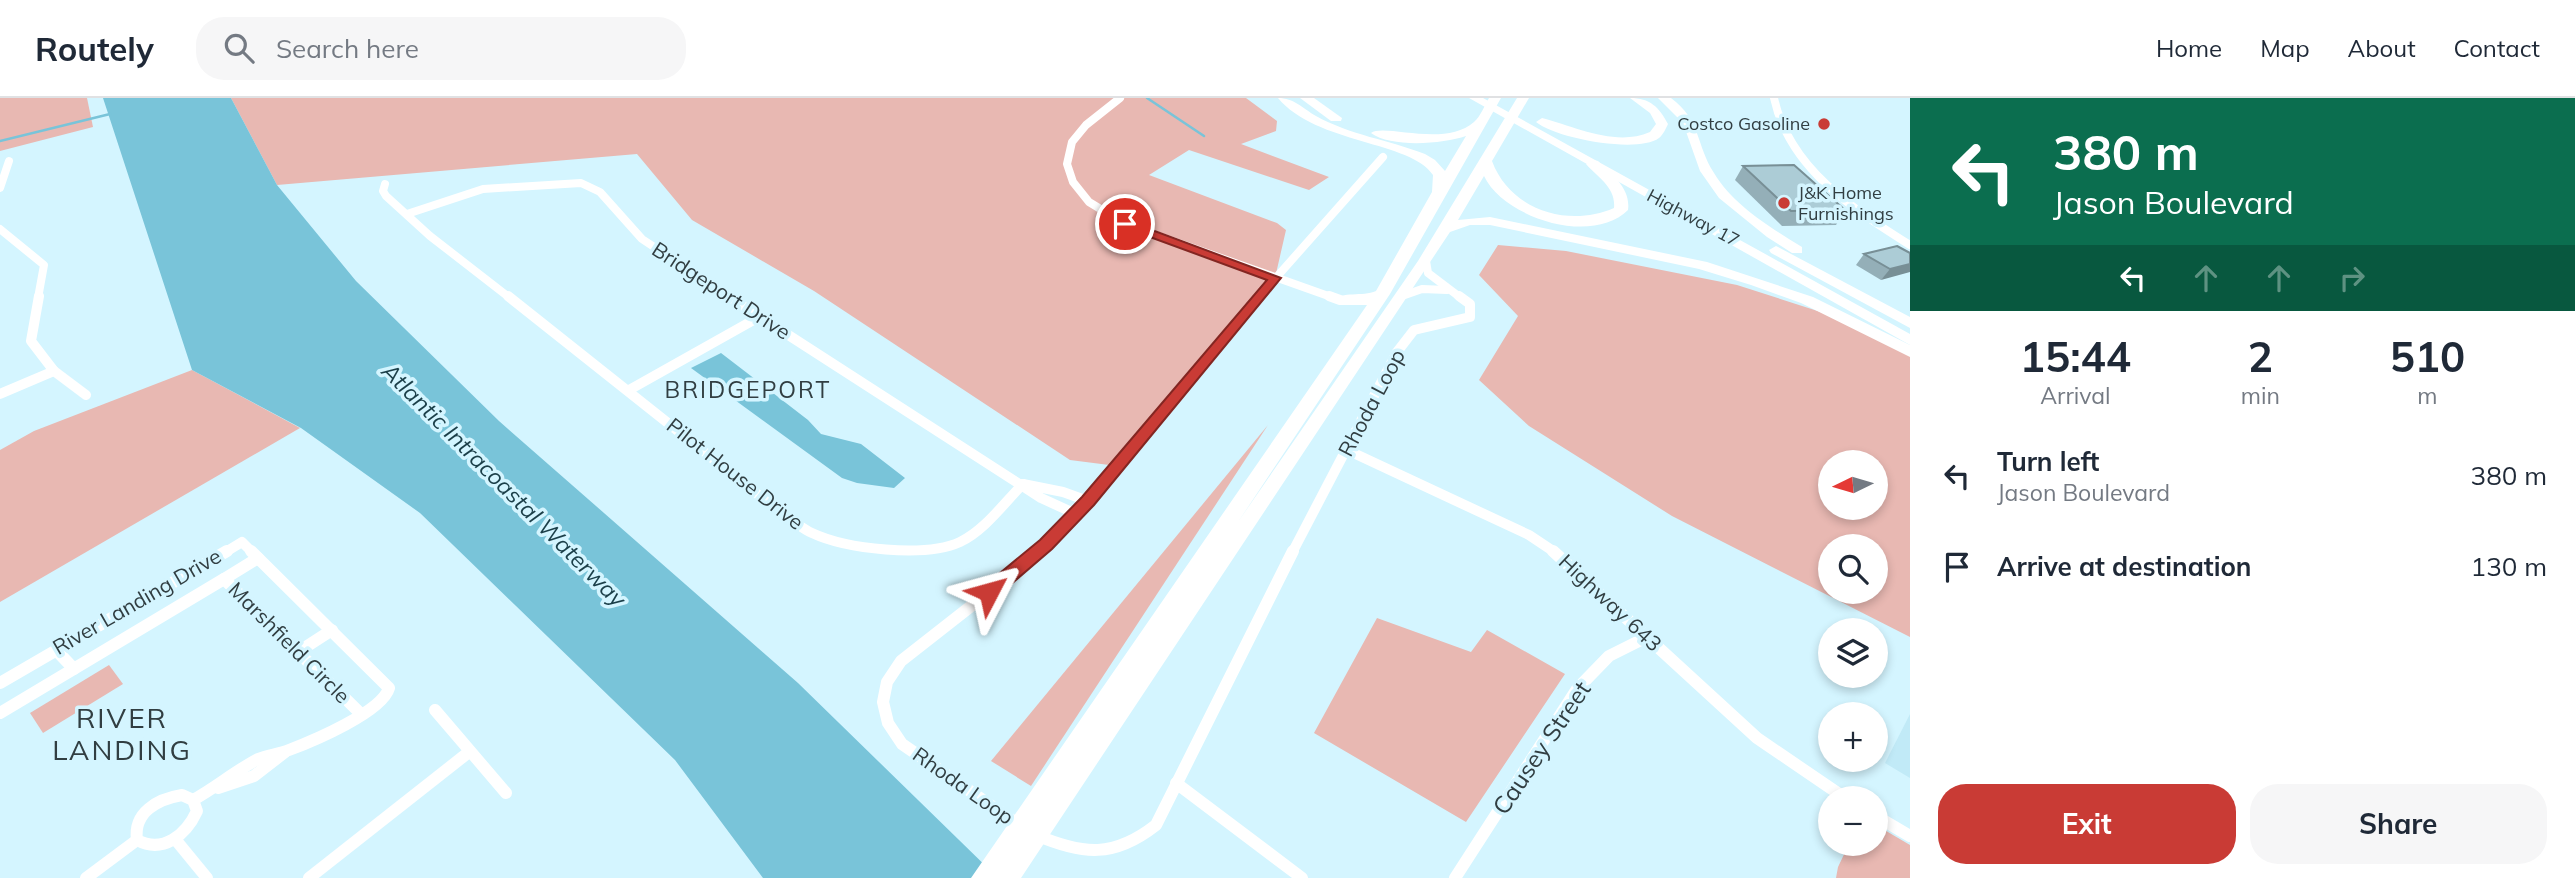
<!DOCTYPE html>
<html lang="en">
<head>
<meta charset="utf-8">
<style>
	:root { --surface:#fff; --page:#f6f6f7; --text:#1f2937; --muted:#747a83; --line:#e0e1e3; --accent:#c93b35 }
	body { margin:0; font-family:Mulish,sans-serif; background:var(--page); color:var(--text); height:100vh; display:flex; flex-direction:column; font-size:26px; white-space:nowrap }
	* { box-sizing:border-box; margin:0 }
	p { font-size:23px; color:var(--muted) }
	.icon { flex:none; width:38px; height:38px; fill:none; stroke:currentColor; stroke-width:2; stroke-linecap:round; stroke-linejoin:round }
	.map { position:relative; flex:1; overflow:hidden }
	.sheet { display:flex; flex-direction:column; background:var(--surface); width:665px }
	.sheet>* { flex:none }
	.top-card { background:#0b6e4f; color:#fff; overflow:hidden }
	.needle { width:46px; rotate:265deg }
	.buttons { position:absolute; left:1818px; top:352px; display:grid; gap:14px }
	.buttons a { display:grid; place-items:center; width:70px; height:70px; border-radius:50%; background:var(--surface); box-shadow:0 4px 10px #0003; font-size:35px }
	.pin { position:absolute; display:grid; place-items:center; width:60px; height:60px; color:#fff; margin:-30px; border:4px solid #fff; border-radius:50%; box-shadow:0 2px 7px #0007 }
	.me { position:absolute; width:77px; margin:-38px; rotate:51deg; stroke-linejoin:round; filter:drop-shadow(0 0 5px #0008) }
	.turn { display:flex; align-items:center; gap:24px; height:147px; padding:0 28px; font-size:32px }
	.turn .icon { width:91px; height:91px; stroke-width:2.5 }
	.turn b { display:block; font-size:49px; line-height:60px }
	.lanes { display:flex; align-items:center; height:66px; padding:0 28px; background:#0003; justify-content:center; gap:35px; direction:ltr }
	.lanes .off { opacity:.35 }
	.eta { display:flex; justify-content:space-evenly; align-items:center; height:119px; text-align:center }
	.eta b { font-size:42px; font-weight:700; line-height:49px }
	.cta { display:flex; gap:14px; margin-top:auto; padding:14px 28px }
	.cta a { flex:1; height:80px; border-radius:28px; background:var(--accent); color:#fff; font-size:28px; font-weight:700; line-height:80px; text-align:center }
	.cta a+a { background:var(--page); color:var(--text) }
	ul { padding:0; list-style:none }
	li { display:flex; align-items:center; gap:21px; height:91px; padding:0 28px }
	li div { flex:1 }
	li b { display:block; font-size:26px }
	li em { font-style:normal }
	header { display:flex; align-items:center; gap:42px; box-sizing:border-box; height:98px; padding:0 35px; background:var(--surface); border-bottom:2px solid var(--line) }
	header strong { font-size:33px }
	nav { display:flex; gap:38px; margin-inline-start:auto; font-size:24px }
	.search { width:490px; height:63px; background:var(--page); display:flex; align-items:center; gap:18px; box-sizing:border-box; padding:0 24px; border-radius:28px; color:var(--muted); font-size:26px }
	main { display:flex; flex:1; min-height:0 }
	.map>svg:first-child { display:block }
	.built { fill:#c1eaf7 }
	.green { fill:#e8b8b2; fill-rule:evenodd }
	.water { fill:#79c4d9 }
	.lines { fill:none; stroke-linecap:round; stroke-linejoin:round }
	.stream { stroke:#79c4d9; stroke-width:2.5 }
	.minor-far2 { stroke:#fff; stroke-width:8 }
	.minor-far1 { stroke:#fff; stroke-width:10 }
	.minor { stroke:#fff; stroke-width:12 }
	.trunk { fill:#fff; fill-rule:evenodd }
	.motorway { fill:#fff; fill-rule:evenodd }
	.wall { fill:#94afb8 }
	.shaded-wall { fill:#788f96 }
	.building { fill:#acccd6; stroke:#788f96; stroke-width:2 }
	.route { fill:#c93b35; stroke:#832622; stroke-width:2 }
	.poi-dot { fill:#c93b35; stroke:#d4f5ff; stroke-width:2.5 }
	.labels { text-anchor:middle; stroke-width:7; stroke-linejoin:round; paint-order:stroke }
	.far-poi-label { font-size:18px; fill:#313e42; stroke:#d4f5ff; text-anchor:end }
	.far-street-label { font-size:18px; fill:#313e42; stroke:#d4f5ff }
	.street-label { font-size:21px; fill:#313e42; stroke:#d4f5ff }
	.neighbourhood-label { font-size:23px; letter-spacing:2px; fill:#313e42; stroke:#d4f5ff }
	.water-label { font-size:23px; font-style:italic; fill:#1b3f49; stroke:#d4f5ff }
	.near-street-label { font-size:24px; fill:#313e42; stroke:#d4f5ff }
	.near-neighbourhood-label { font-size:28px; letter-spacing:2px; fill:#313e42; stroke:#d4f5ff }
</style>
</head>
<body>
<header>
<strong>Routely</strong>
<div class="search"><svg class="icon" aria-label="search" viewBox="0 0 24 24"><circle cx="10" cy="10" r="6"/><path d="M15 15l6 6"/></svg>Search here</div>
<nav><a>Home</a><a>Map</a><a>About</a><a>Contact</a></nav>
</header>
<main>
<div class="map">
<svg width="1910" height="780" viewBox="0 0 1910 780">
	<rect width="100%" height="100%" fill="#d4f5ff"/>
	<polygon class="built" points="1910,616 1910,680 1885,665"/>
	<g class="green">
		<polygon points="0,0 87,0 93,29 0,53"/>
		<polygon points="231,0 1246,0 1277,23 1276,33 1241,46 1329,79 1309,92 1189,52 1149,77 1277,125 1286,132 1275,180 1117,368 1070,362 814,193 692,122 637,56 277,87"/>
		<path d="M1498 147 1566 153 1737 187 1858 226 1910 254V539L1672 418 1529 328 1479 282 1518 218 1479 177ZM1830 364H1876V410H1830ZM1830 448H1876V494H1830Z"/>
		<polygon points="192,272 300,330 0,504 0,352 34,333"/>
		<polygon points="1268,327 1031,688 991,663"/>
		<polygon points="1377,520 1471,554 1487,532 1565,576 1466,724 1314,635"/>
		<polygon points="109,567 123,586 43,635 30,615"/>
		<polygon points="1876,727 1910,747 1910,780 1836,780 1838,769 1849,746 1876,746"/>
	</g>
	<g class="water">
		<polygon points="103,0 231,0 277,87 356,183 499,323 798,585 998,780 763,780 675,662 420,415 301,330 192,272"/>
		<polygon points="721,255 808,322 821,336 861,346 905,380 894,390 857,385 842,380 691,270"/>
	</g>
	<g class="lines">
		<g class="stream">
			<polyline points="1147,0 1204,38"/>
			<polyline points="0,43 110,16"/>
		</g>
		<g class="minor-far2">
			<polyline points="1120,0 1086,27 1072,44 1067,66 1073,84 1089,104 1125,126 1334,200"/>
			<path d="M1774 0C1789 70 1853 111 1910 147"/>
			<polyline points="385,86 383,93 386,98 430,138 510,200"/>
			<polyline points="0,90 9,63"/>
			<polyline points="407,116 483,91 581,85 600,94 642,141 731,200"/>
			<polyline points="0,131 44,167 38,200"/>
			<polyline points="1426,163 1428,175 1461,200"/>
			<polyline points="1402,198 1422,191 1447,192"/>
			<polyline points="1258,200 1383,59"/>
		</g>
		<g class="minor-far1">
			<path d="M508 198 785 418C794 423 803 431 812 435 846 451 925 460 960 444 985 432 1004 405 1023 386"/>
			<polyline points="728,198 1041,400 1076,416"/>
			<polyline points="1329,198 1340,202"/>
			<polyline points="54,273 86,297"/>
			<polyline points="629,292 759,219"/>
			<polyline points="0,296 54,273 31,243 39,198"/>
			<polyline points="1347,352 1529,437 1556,455"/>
			<polyline points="1023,386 1063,394 1088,403"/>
			<polyline points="224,455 242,444 253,455"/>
			<polyline points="1035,455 1076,416 1260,198"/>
			<polyline points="1292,455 1397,254 1414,232 1470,219 1470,206 1459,198"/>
		</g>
		<g class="minor">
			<polyline points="1553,453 1757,640 1845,700"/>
			<polyline points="224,481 258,460"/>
			<polyline points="56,552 74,571"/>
			<polyline points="298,554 332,532"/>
			<polyline points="0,585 227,453"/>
			<polyline points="435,612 506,695"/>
			<polyline points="0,615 224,481 361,616"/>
			<polyline points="1176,685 1302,780"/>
			<polyline points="218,690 254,678 285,654"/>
			<path d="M182 697 193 702 197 713C186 737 163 756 137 742 133 714 158 701 182 697Z"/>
			<path d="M193 702C215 690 235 673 258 661 268 657 279 656 289 652 313 643 382 614 389 590L251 453"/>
			<polyline points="1876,718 1910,738"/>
			<polyline points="1022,729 902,646 888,625 883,604 887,584 901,563 1012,476 1037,453"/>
			<path d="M1036 737C1083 757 1114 760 1156 727L1293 453"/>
			<polyline points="175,741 207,780"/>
			<polyline points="86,780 137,742"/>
			<polyline points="309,780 469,654"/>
			<polyline points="1455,780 1577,591 1609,558 1647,539"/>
		</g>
		<g class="trunk">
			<polygon points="1469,0 1483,0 1910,236 1910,247"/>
			<path d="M1658 0H1671C1701 22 1696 47 1714 75 1734 108 1770 129 1802 149V155H1792L1767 139 1719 100 1700 73 1683 25Z"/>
			<polygon points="1776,148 1910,219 1910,230 1771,155 1769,152"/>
		</g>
		<g class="motorway">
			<path d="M1278 0C1294 0 1302 10 1316 18 1350 37 1389 42 1425 56L1435 62 1445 73 1466 38C1443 46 1391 50 1371 35 1384 25 1445 50 1474 24 1480 19 1485 7 1489 0H1501L1390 196 1238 424 1418 163 1517 0H1529L1492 63C1510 112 1568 130 1614 110 1616 89 1598 80 1586 66L1593 62 1598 63C1612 77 1631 90 1628 112 1592 148 1504 120 1484 78L1458 122 1490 119 1707 164 1813 199 1910 247V259L1801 205 1751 187 1699 171 1490 127H1470L1450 134 1021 780H971L1367 207H1340L1332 202C1343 193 1362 199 1376 193L1432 94 1433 77C1411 43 1316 46 1278 0Z"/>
			<polygon points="1300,0 1314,0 1342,20 1341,23 1331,23"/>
			<path d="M1630 0C1650 0 1659 9 1668 26 1666 30 1663 37 1659 40 1637 56 1555 40 1536 24L1542 20C1576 29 1616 49 1650 34L1656 26 1650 15Z"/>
		</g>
	</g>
	<g class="wall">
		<polygon points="1743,68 1845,112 1836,127 1782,128 1735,82"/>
		<polygon points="1910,155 1881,182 1856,167 1864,156"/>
	</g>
	<polygon class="shaded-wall" points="1910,166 1910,174 1881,182 1890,171"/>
	<g class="building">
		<polygon points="1794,67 1845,112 1791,113 1743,68"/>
		<polygon points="1897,148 1910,155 1910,166 1890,171 1864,156"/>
	</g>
	<polygon class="route" points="1125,122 1281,180 1094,407 1052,451 996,499 983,499 981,494 983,489 1040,442 1082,399 1267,182 1120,128 1120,123"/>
	<g class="poi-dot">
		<circle cx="1824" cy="26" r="7"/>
		<circle cx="1784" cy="105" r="7"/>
	</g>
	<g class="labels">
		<g class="far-poi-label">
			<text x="1810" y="32">Costco Gasoline</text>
			<text x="1798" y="101" text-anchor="start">J&amp;K Home<tspan x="1798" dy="21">Furnishings</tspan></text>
		</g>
		<g class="far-street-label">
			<text transform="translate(1693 120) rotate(28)" y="6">Highway 17</text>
		</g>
		<g class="street-label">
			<text transform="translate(721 193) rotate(33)" y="7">Bridgeport Drive</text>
			<text transform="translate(1372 305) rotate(-62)" y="7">Rhoda Loop</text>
			<text transform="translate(735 376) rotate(38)" y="7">Pilot House Drive</text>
			<text transform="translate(137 504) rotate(-30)" y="7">River Landing Drive</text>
			<text transform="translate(1610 505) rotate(43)" y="7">Highway 643</text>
			<text transform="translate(289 545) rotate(45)" y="7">Marshfield Circle</text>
			<text transform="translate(963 688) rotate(35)" y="7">Rhoda Loop</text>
		</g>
		<g class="neighbourhood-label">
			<text x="748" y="300">BRIDGEPORT</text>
		</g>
		<g class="water-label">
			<text transform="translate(504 387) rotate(45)" y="8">Atlantic Intracoastal Waterway</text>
		</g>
		<g class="near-street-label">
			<text transform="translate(1542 650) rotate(-56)" y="8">Causey Street</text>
		</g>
		<g class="near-neighbourhood-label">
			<text x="122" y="630">RIVER<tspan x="122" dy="32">LANDING</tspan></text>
		</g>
	</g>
</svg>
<div class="buttons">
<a><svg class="needle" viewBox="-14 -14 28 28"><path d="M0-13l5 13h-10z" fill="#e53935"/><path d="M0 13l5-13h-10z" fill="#747a83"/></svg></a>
<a><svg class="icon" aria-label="search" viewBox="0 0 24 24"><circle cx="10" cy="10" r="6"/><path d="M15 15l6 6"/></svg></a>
<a><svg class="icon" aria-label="layers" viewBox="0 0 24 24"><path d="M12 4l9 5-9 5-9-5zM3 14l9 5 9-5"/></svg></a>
<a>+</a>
<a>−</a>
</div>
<div class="pin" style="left:1125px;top:126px;background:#d93025"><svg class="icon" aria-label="arrive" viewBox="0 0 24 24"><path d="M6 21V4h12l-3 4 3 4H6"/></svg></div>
<svg class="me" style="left:989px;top:494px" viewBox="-20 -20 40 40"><path d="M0-17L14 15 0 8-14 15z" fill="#c93b35" stroke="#fff" stroke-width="4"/></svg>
</div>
<section class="sheet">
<div class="top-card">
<div class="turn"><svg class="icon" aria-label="left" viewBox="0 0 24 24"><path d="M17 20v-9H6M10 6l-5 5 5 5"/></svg><div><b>380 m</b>Jason Boulevard</div></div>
<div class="lanes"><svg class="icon" aria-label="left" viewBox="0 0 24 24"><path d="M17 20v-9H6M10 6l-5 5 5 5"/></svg><svg class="icon off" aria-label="ahead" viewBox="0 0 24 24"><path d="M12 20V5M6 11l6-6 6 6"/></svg><svg class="icon off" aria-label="ahead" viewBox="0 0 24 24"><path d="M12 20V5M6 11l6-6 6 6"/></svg><svg class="icon off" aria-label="right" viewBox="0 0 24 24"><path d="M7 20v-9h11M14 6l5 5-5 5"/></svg></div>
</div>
<div class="eta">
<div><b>15:44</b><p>Arrival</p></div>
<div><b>2</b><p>min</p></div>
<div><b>510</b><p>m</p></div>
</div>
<ul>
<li><svg class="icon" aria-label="left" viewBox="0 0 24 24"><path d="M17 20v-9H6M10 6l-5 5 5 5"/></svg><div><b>Turn left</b><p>Jason Boulevard</p></div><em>380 m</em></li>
<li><svg class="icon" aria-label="arrive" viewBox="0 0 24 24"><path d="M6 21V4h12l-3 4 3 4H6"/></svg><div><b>Arrive at destination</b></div><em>130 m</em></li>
</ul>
<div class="cta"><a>Exit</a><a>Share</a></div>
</section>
</main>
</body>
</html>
